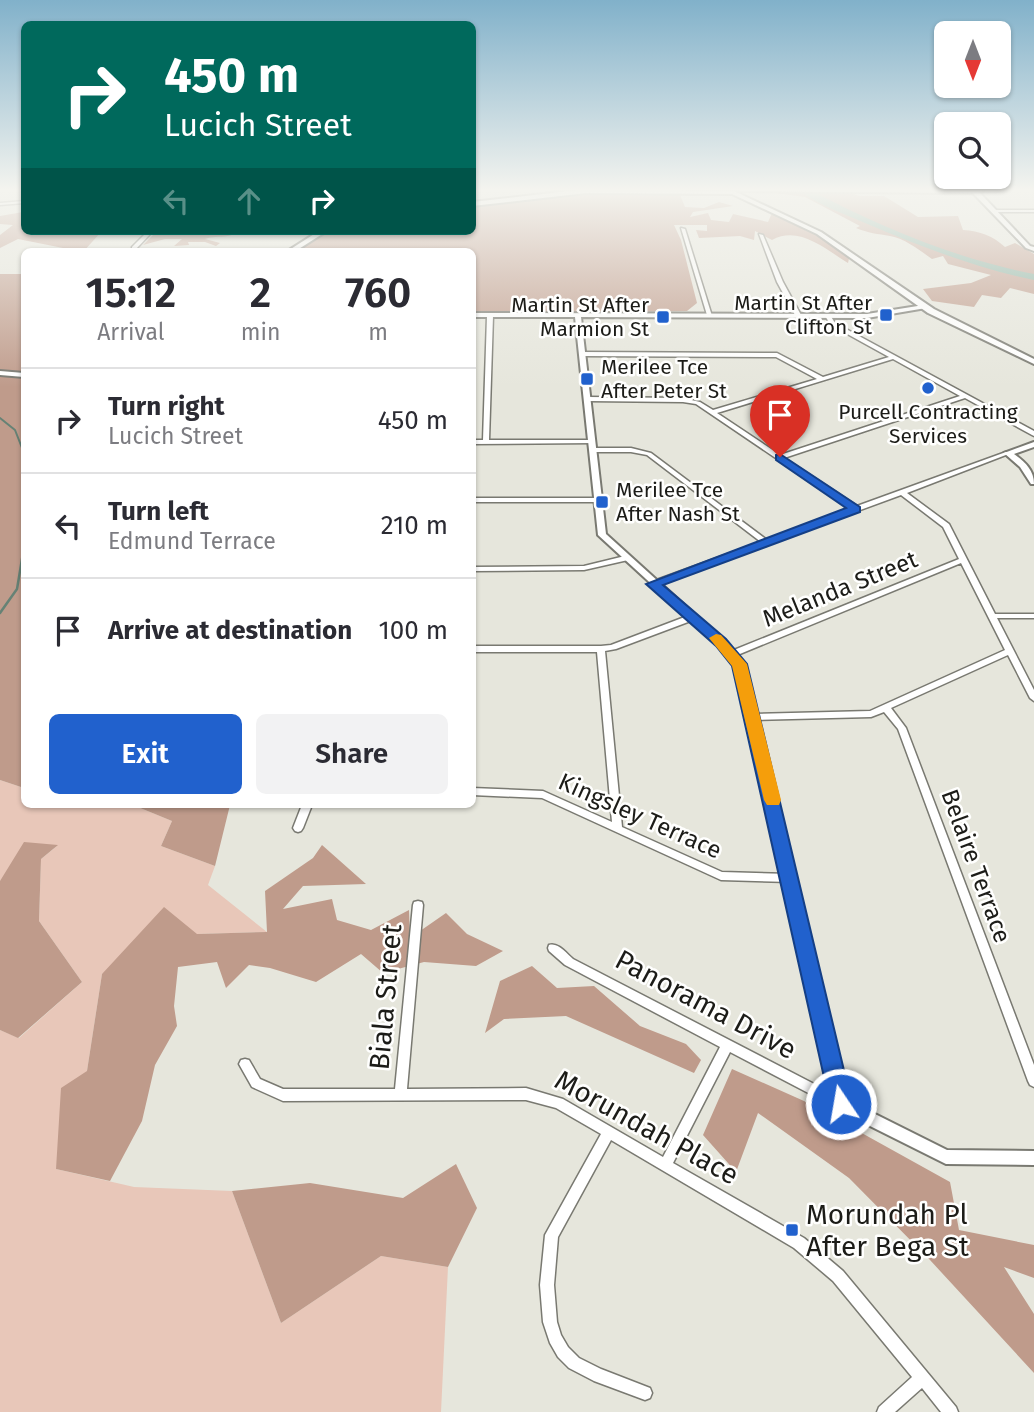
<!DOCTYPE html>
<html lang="en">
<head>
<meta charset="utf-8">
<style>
	:root { --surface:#fff; --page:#f2f2f3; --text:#2b2b33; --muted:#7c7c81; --line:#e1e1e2; --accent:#2161cd }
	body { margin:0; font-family:"Fira Sans",sans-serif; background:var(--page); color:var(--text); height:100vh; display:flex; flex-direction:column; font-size:26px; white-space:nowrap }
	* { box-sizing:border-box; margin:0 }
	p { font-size:23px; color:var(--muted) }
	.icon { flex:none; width:38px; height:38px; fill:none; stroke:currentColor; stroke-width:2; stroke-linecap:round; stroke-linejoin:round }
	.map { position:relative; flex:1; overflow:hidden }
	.panel { position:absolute; left:21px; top:248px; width:455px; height:560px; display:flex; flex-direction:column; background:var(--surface); border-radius:10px; box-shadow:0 2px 5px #0004 }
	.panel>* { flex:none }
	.banner { position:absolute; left:21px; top:21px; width:455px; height:214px; border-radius:10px; box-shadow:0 2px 5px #0004; background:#00695c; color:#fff; overflow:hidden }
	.needle { width:46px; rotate:180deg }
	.fabs { position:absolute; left:934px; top:21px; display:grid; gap:14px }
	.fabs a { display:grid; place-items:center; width:77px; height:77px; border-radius:10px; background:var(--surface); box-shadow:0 2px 5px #0004; font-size:35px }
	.pin { position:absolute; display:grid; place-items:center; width:60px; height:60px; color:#fff; margin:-72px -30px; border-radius:50% 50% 50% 0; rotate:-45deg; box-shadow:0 0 7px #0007 }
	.pin .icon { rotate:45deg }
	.me { position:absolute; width:77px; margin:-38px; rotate:348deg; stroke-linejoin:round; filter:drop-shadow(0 0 5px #0008) }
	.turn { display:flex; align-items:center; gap:24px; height:147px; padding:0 28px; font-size:32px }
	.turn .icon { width:91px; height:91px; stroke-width:2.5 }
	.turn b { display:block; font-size:49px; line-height:60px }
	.lanes { display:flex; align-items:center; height:66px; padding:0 28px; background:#0003; justify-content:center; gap:35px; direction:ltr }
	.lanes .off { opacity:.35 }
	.eta { display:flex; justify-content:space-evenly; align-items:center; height:119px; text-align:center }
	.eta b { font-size:42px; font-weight:600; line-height:49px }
	.cta { display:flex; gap:14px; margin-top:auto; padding:14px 28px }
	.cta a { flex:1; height:80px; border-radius:10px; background:var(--accent); color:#fff; font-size:28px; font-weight:600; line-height:80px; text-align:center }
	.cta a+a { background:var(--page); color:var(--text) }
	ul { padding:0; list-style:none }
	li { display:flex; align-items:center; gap:21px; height:105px; padding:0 28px; border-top:2px solid var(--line) }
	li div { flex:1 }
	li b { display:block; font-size:26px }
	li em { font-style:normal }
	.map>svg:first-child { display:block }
	.green { fill:#e8c7b9 }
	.forest { fill:#bf9b8b }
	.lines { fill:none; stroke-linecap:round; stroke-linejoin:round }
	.stream-far1 { stroke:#668275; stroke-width:2 }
	.stream { stroke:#668275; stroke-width:2.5 }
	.river { fill:#86ad9d; fill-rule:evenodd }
	.minor-casing { stroke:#797971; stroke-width:3 }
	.tertiary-casing { stroke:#797971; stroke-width:4 }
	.secondary-casing { stroke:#797971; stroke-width:4 }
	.minor { fill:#fff; fill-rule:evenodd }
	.tertiary { fill:#fff; fill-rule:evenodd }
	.secondary { fill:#fff; fill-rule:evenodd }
	.route { fill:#2161cd; stroke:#153f85; stroke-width:2 }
	.slow { fill:#f59e0b }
	.poi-dot { fill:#2161cd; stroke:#fffffe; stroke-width:2.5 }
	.labels { text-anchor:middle; stroke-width:5; stroke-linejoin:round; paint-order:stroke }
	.far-poi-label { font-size:21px; fill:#1c1c18; stroke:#fffffe; text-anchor:end }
	.street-label { font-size:24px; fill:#1c1c18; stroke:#fffffe }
	.near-street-label { font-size:28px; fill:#1c1c18; stroke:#fffffe }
	.near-poi-label { font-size:28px; fill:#1c1c18; stroke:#fffffe; text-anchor:start }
</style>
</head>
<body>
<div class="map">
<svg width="1034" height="1412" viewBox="0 0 1034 1412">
	<rect width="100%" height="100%" fill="#e6e6dc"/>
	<polygon class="green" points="0,780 24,788 24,805 133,805 172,821 161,846 215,866 208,885 267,932 197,934 102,974 87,1071 56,1169 134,1187 232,1191 281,1323 381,1256 448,1267 441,1412 0,1412 0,1030 19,1038 82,982 39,921 41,859 57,846 0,881"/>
	<g class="forest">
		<path d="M791 189H843L859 196H884L918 217 958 216 963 230C980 231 993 236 1005 247L1015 243 1034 254V294L1010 288 1001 298 982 295 974 307 932 301 923 289 971 283 991 275 948 264 943 256 932 259C919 250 906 239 890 236 878 234 868 233 856 228L860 226 805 197 767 192 795 193Z"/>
		<path d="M660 192 680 195 685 207 704 208 719 202 733 206 693 212 690 217 708 213 711 220 729 222 733 214 768 222 772 213 802 226 850 254 848 263C825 249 799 225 772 240L755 231 754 240 740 236 699 238 696 230 707 231V225H674L681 240 697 303 687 311 473 314 472 252H291L329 231H472L473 206 571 193Z"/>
		<polygon points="23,212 24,231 101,232 83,252 18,239 0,248 0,235 13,225 0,224 0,216"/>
		<path d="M157 231H162L158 235 172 233C194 237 214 228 238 232 228 239 216 235 205 239L220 243 216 246 205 242H188L189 245 174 246 182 239H165L143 245Z"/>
		<polygon points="0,274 24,274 24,788 0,780"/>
		<polygon points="133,805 230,805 215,866 161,846 172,821"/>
		<polygon points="24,842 58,845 41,859 39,921 82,982 18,1038 0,1030 0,881"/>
		<polygon points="322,845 366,884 303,886 283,909 332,899 337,920 371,930 409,910 410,938 446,913 467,934 503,951 476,966 424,962 383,973 361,954 316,982 270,968 249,965 226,988 217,962 178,967 174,1006 177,1026 155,1065 142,1121 110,1181 56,1169 61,1088 87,1071 102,974 164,907 197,934 267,932 265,891 313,858"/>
		<polygon points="532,966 557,988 594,986 640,1026 686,1044 701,1060 694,1073 566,1016 504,1019 485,1033 500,981"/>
		<polygon points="732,1069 804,1101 950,1182 959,1230 1034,1245 1034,1278 1004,1267 1034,1314 1034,1373 930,1260 849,1178 758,1113 736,1172 703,1135"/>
		<polygon points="456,1164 477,1208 448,1267 381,1256 281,1323 232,1191 310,1183 403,1198"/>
	</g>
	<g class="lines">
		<polyline class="stream-far1" points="0,418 15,430 24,453"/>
		<polyline class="stream" points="0,613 17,589 24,547"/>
		<path class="river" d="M797 189H808C878 226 956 259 1034 274V280C975 268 920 246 865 223 842 213 816 204 797 189Z"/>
		<g class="minor-casing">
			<g id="minor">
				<polygon points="24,201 24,203 0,205 0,203"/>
				<polygon points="992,210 1034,210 1034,212 994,212"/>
				<polygon points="681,228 685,229 712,316 707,315"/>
				<polygon points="148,231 153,231 136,249 132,249 132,247"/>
				<polygon points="759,234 763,235 783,282 801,315 800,316 795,315 777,282"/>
				<polygon points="490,314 493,316 489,440 592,440 594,441 594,443 472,444 472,440 483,440 487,316"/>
				<path d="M828 314 830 315 835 323 1034 431V436L1032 435 965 398 784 458 857 506 1006 452H1010L1011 453 907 493 949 524 995 614H1034V618H997L1034 690V701L1030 698 1008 655 891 708 906 728 1034 1065V1087L1030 1085 1028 1081 898 729 884 712 871 717 754 720 750 717 754 714 870 711 1005 650 961 563 735 656 732 657 728 654 729 652 959 559 943 527 901 495 654 586 650 584 651 582 761 542 647 455 631 452H593L590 450 593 448H631L651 453 767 540 851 509 696 404 683 402 588 401 585 399 588 397 683 398 700 402 713 410 817 379 776 357 582 356 579 354 582 352 777 353 823 377 889 357 831 325 825 316ZM893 359 960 396 780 455 717 413Z"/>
				<polygon points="472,498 598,498 601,500 598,502 472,502"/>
				<polygon points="625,556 629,558 628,560 584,570 472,571 472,567 584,566"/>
				<polygon points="690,615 693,615 697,617 696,619 616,649 605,651 622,827 722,872 790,874 794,875 795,878 794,881 790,882 721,880 542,798 472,795 472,788 543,791 612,822 597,652 472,652 472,646 601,646 611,645"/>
				<polygon points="302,805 312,805 303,828 301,831 298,832 295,831 293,828"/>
				<path d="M418 901 422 902 423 905 407 1089 526 1088 563 1099 663 1157 720 1047 565 965 549 951 548 948 549 945C558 942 566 953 573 959L845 1100 847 1104 845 1108 841 1110 837 1108 730 1052 673 1163 804 1238 843 1271 956 1407 958 1412H941L922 1388 895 1412H877L879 1407 912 1377 833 1281 794 1248 611 1140 558 1237 554 1285 557 1322 561 1335 568 1347 579 1358 601 1369 650 1388 652 1393 650 1398 645 1400 594 1381 569 1368 558 1357 550 1343 543 1322 540 1285 545 1235 601 1134 556 1108 526 1100 283 1101 252 1087 239 1064 241 1060 245 1059 249 1060 260 1079 283 1089H395L413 905 414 902Z"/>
			</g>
		</g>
		<g class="tertiary-casing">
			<g id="tertiary">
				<polygon points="924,305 927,307 926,308 867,318 581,317 606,534 724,641 745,664 847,1100 947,1150 1034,1151 1034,1165 946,1164 836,1109 735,665 718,645 598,535 575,317 472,317 472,313 867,314"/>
				<path d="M1034 442V447L1014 454C1025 462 1034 470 1034 484H1031L1020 467 1004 453Z"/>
			</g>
		</g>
		<g class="secondary-casing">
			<g id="secondary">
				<polygon points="586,189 734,191 821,232 934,309 1034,359 1034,364 928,313 817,234 732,194 586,193 472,206 472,202"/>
				<polygon points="738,189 980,189 983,191 980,193 1030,246 1034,247 1034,251 1026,248 973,193 741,191"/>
				<polygon points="319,231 327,231 294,252 286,252"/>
				<polygon points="0,371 24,373 24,377 0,375"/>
			</g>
		</g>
		<use href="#minor" class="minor"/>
		<use href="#tertiary" class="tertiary"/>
		<use href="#secondary" class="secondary"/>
	</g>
	<linearGradient id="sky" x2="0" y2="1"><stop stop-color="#81b1ca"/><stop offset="0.49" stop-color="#f4f4ef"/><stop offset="1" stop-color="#f4f4ef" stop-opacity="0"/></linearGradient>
	<rect width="1034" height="387" fill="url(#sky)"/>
	<polygon class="route" points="780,454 860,507 860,512 663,585 726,639 747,664 852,1104 849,1112 841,1115 833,1112 830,1104 732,666 716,646 646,584 846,508 776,460 776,455"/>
	<polygon class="slow" points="716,634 721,635 747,664 781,800 779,805 767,805 764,800 732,666 709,638"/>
	<g class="poi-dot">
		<rect x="879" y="308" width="14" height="14" rx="3.5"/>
		<rect x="656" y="310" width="14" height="14" rx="3.5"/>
		<rect x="580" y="372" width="14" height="14" rx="3.5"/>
		<circle cx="928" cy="388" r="7"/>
		<rect x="595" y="495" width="14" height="14" rx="3.5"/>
		<rect x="785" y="1223" width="14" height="14" rx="3.5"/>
	</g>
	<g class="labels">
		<g class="far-poi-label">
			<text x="872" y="310">Martin St After<tspan x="872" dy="24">Clifton St</tspan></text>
			<text x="649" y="312">Martin St After<tspan x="649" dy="24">Marmion St</tspan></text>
			<text x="601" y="374" text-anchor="start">Merilee Tce<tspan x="601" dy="24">After Peter St</tspan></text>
			<text x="928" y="419" text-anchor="middle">Purcell Contracting<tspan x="928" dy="24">Services</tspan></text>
			<text x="616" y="497" text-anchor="start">Merilee Tce<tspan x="616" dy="24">After Nash St</tspan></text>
		</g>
		<g class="street-label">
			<text transform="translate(840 589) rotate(-22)" y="8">Melanda Street</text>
			<text transform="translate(640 816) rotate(24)" y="8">Kingsley Terrace</text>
			<text transform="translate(976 866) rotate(70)" y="8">Belaire Terrace</text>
		</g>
		<g class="near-street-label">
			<text transform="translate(385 997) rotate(-85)" y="10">Biala Street</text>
			<text transform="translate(706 1004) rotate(28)" y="10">Panorama Drive</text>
			<text transform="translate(647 1127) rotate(29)" y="10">Morundah Place</text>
		</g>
		<g class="near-poi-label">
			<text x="806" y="1224">Morundah Pl<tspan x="806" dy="32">After Bega St</tspan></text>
		</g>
	</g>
</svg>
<div class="fabs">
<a><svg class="needle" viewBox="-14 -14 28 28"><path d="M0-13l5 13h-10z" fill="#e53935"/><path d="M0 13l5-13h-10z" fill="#7c7c81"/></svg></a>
<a><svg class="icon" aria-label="search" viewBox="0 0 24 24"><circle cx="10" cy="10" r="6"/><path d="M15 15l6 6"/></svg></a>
</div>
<div class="pin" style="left:780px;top:457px;background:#d93025"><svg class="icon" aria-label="arrive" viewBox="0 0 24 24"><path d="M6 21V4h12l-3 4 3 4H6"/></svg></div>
<svg class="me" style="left:841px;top:1104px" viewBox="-20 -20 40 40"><circle r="17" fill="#2161cd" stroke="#fff" stroke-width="3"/><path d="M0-11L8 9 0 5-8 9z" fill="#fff"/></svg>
<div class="banner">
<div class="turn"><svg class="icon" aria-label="right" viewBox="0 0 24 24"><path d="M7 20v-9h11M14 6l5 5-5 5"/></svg><div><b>450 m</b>Lucich Street</div></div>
<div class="lanes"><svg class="icon off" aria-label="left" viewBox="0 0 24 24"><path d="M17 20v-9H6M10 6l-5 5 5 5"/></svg><svg class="icon off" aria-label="ahead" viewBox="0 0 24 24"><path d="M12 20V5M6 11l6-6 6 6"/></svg><svg class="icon" aria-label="right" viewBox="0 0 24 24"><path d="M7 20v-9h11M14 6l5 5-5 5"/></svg></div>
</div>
<section class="panel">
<div class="eta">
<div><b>15:12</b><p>Arrival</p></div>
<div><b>2</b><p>min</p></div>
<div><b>760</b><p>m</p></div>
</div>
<ul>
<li><svg class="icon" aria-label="right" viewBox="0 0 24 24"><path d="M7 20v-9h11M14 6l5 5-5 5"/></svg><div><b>Turn right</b><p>Lucich Street</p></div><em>450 m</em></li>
<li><svg class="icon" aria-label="left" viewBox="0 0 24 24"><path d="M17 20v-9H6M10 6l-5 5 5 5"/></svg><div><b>Turn left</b><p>Edmund Terrace</p></div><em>210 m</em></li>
<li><svg class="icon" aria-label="arrive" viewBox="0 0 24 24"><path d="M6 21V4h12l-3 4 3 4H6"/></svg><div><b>Arrive at destination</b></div><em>100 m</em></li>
</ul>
<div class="cta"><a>Exit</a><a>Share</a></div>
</section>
</div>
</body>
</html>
